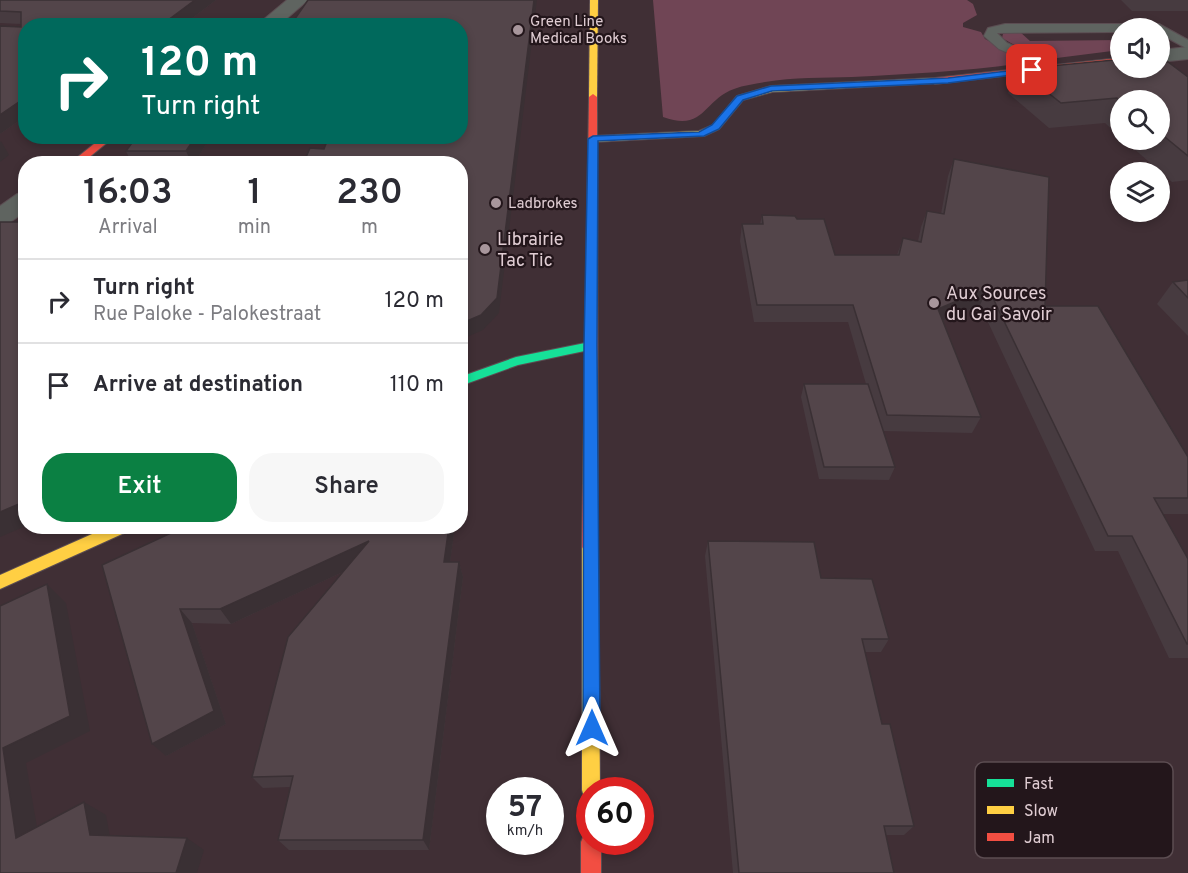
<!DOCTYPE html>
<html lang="en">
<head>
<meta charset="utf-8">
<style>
	:root { --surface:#fff; --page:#f7f7f7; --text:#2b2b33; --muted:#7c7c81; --line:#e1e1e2; --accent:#0b8043 }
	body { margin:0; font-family:Overpass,sans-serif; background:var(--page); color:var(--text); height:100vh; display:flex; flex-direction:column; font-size:22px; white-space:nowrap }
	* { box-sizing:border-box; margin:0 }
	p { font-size:20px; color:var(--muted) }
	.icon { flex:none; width:33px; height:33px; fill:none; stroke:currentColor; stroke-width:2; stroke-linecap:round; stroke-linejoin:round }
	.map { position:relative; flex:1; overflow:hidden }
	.panel { position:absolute; left:18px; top:156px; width:450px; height:378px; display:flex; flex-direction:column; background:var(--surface); border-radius:24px; box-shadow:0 3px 9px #0003 }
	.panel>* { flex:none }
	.top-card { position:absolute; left:18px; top:18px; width:450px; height:126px; border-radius:24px; box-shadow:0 3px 9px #0003; background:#00695c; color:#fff; overflow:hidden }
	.buttons { position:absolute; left:1110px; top:18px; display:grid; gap:12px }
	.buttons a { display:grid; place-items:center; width:60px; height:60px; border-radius:50%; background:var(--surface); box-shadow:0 3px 9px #0003; font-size:30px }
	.speed { position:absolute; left:486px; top:777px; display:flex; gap:12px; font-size:30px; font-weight:700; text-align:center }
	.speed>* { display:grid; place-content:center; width:78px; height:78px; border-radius:50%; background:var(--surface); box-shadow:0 3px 9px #0003; line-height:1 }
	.speed small { font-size:15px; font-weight:400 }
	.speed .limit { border:9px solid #d22; background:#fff; color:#111 }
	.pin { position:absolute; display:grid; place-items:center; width:51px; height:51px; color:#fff; margin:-26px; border-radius:12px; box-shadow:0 3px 9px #0006 }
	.me { position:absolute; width:66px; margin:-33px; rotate:0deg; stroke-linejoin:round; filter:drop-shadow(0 0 4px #0008) }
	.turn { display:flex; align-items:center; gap:21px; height:126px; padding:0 24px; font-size:27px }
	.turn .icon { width:78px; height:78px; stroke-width:2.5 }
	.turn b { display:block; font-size:42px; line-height:51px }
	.eta { display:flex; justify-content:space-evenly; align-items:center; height:102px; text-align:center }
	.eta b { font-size:36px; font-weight:600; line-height:42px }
	.button { display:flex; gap:12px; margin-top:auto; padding:12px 24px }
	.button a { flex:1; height:69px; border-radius:24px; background:var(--accent); color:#fff; font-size:24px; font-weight:600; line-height:69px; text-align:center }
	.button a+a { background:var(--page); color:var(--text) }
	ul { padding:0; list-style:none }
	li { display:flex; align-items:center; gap:18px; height:84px; padding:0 24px; border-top:2px solid var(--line) }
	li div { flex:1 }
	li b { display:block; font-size:22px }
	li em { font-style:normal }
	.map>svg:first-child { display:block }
	.green { fill:#704555 }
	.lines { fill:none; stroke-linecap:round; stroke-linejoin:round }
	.lane-casing { stroke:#5b4d52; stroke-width:2 }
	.street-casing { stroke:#5b4d52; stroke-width:2 }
	.fast-casing { stroke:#5b4d52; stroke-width:2 }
	.slow-casing { stroke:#5b4d52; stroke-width:2 }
	.jam-casing { stroke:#5b4d52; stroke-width:2 }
	.lane { fill:#5f6460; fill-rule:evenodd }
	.street { fill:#5f6460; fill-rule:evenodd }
	.fast { fill:#16e098; fill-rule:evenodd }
	.slow { fill:#ffcf43; fill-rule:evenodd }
	.jam { fill:#f24e42; fill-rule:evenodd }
	.wall { fill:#473b40 }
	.shaded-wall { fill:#3a3034 }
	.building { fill:#53454a; stroke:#3a3034; stroke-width:1.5 }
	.route { fill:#1a73e8; stroke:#114b97; stroke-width:1.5 }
	.poi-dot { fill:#a8969c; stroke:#23161b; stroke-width:2 }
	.labels { text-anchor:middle; stroke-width:4.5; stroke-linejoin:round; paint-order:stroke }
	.far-poi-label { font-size:15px; fill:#e0cdd3; stroke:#23161b; text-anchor:start }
	.poi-label { font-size:18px; fill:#e0cdd3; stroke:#23161b; text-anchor:start }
	.key { fill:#23161b; stroke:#5c4d52; stroke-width:1.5 }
	.key-label { font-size:16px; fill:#e0cdd3 }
</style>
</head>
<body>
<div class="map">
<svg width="1188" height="873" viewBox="0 0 1188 873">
	<rect width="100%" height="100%" fill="#402f35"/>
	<g class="green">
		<path d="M653 0H967L973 4 977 15 963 23V27L981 32 985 39 1030 62C971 71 911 74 852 77 824 78 793 77 765 82 755 84 744 85 734 89 703 100 705 132 663 117Z"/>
		<polygon points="1007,32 1020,32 1030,41 1120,40 1120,50 1041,60 1002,38 1003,34"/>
	</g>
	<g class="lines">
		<g class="lane-casing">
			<polygon id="lane" points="1005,24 1159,24 1188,40 1188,49 1160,34 1160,28 1120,28 1120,32 997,33 1007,43 1057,65 1058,68 1057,71 1052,72 999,49 984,36 988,28"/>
		</g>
		<g class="street-casing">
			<g id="street">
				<polygon points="287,0 308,0 278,26 256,26"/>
				<polygon points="1188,47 1188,59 1160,62 1160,50"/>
				<polygon points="26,192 26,211 9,223 0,226 0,206 17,194"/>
			</g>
		</g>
		<g class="fast-casing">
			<polygon id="fast" points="590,342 596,346 594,349 518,365 460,386 460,377 516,357"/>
		</g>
		<g class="slow-casing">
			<g id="slow">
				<polygon points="590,0 598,0 597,97 593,100 589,97"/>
				<polygon points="935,78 939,81 938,83 772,92 743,100 719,129 704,136 593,142 588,139 593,136 699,131 713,125 737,96 771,86"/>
				<polygon points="110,526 133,526 131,530 0,589 0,575"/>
				<polygon points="590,541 595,542 598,547 600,790 590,790 590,799 584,797 582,790 582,547 585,542"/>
			</g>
		</g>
		<g class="jam-casing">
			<g id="jam">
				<polygon points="1120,58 1120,62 935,84 931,81 935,78"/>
				<polygon points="593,94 597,97 598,547 595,552 590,553 585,552 582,547 589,97"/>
				<polygon points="104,136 115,136 81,164 69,164"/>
				<polygon points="590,833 590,842 601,842 601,873 581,873 581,842 584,835"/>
			</g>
		</g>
		<use href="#lane" class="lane"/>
		<use href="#street" class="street"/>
		<use href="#fast" class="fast"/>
		<use href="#slow" class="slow"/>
		<use href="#jam" class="jam"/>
	</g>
	<g class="wall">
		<polygon points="0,0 216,0 182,26 26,26 26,116 0,134 21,24 0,23"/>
		<polygon points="1121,0 1188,0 1188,11 1132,11"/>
		<polygon points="1120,66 1188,77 1188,180 1172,182 1124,140 1160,140 1160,100 1120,100 1120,137 1105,123 1049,128 1008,93 1018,69"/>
		<polygon points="137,136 211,136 194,164 132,164 126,151"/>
		<polygon points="954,159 1045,306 1188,457 1188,514 1163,514 1188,559 1188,658 1169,658 1118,551 1095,551 980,305 943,321 981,417 972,433 883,431 895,467 889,480 819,479 801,397 804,384 866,384 848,322 754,322 740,241 742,224 760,224 762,215 797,219 835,255 897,255 903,238 918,241 921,227 927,211 941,214 948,176"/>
		<polygon points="1188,280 1188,336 1157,304 1173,282"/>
		<polygon points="186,526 455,526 450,562 459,562 463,577 429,850 289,850 278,840 290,787 263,788 252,777 343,572 231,624 192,623 226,724 166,756"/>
		<polygon points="708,541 821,578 889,639 881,652 865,652 882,724 914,826 904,835 886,835 894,873 733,873 705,556"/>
	</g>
	<g class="shaded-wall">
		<polygon points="195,0 216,0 182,26 160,26"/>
		<polygon points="534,0 537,0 499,313 483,330 460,340 460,324"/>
		<polygon points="26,97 26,116 0,134 0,115"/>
		<polygon points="196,136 211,136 194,164 192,164 186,151"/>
		<polygon points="1,141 9,155 0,162 0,142"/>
		<polygon points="988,288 980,305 931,326 938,309"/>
		<polygon points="463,425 466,442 460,485 460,444"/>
		<polygon points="26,501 26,526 0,537 0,512"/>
		<polygon points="449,526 455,526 448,577 444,562"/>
		<polygon points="369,541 375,557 231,624 220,609"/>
		<polygon points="459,562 463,577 429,850 423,840"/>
		<polygon points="47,584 66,603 90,731 26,763 41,850 16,838 3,748"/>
		<polygon points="180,609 192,623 226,724 166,756 152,744"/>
		<polygon points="84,802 106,815 112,847 90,835"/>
		<polygon points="187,838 204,850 197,873 176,873"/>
	</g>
	<g class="building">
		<polygon points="0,0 195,0 160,26 26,26 26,97 0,115 0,26 21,27 21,12 0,11"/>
		<polygon points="308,0 534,0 497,298 481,315 460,324 460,164 303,164 310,148 324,149 329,136 460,136 460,26 290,26"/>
		<polygon points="1114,60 1120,66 1120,68 1160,68 1160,62 1168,62 1188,77 1188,156 1160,133 1160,100 1120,101 1117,98 1061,103 1018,69"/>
		<polygon points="137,136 196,136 186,151 126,151"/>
		<polygon points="954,159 1049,177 1045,306 1098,306 1188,457 1188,498 1154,498 1188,559 1188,644 1187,644 1132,536 1108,536 988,288 938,309 981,417 887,415 853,305 757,305 742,224 763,224 762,215 795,216 797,219 824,219 835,255 899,255 903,238 921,242 927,211 944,214"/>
		<polygon points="0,222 26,222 26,501 0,512"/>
		<polygon points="1188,280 1188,298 1173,282"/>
		<polygon points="804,384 868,384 895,467 824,467"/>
		<polygon points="460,425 463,425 460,444"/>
		<polygon points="186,526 449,526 444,562 459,562 423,840 278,840 293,776 252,777 288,637 369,541 220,609 180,609 214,711 152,744 102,565"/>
		<polygon points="708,541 814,542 821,578 872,579 889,639 862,639 882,724 890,724 914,826 884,826 894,873 739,873"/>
		<polygon points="47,584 70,716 3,748 16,838 84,802 90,835 187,838 176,873 0,873 0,606"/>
	</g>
	<polygon class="route" points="1032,68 1036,70 1035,72 948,83 772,91 743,100 719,129 704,136 598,141 597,346 600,728 598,735 592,737 585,735 583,728 584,346 588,139 593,136 699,132 712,125 737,96 771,86 948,78"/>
	<g class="poi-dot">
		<circle cx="518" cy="30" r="6"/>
		<circle cx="496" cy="203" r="6"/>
		<circle cx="485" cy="249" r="6"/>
		<circle cx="934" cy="303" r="6"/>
	</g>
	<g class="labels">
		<g class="far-poi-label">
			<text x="530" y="26">Green Line<tspan x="530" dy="17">Medical Books</tspan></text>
			<text x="508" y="208">Ladbrokes</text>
		</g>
		<g class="poi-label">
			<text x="497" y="245">Librairie<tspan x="497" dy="21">Tac Tic</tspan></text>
			<text x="946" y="299">Aux Sources<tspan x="946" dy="21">du Gai Savoir</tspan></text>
		</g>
	</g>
	<rect x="975" y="762" width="198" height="96" rx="9" class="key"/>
	<rect x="987" y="779" width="27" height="8" fill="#16e098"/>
	<rect x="987" y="806" width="27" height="8" fill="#ffcf43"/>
	<rect x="987" y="833" width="27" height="8" fill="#f24e42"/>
	<g class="key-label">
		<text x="1024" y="789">Fast</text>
		<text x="1024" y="816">Slow</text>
		<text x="1024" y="843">Jam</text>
	</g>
</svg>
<div class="buttons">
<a><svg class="icon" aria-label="sound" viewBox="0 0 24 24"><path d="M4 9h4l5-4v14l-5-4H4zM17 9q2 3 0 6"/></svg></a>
<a><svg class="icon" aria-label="search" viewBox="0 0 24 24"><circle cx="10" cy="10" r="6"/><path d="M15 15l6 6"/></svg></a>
<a><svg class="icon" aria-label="layers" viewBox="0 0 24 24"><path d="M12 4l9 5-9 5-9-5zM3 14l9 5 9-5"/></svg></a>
</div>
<div class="speed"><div>57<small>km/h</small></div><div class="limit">60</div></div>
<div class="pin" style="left:1032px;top:70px;background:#d93025"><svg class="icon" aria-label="arrive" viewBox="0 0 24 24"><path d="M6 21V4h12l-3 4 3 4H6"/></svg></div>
<svg class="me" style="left:592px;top:728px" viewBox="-20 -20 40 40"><path d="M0-17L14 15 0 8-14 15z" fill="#1a73e8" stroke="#fff" stroke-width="4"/></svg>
<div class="top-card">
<div class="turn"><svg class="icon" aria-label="right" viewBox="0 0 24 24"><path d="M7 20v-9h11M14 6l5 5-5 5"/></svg><div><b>120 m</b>Turn right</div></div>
</div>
<section class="panel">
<div class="eta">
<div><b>16:03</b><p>Arrival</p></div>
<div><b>1</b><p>min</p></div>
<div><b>230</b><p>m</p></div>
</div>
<ul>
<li><svg class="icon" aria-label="right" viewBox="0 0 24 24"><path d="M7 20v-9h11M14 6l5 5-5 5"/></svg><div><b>Turn right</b><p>Rue Paloke - Palokestraat</p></div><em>120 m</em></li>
<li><svg class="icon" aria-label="arrive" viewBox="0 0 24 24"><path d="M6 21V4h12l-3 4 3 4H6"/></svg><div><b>Arrive at destination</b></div><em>110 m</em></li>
</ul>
<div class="button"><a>Exit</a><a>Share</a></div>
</section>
</div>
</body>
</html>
